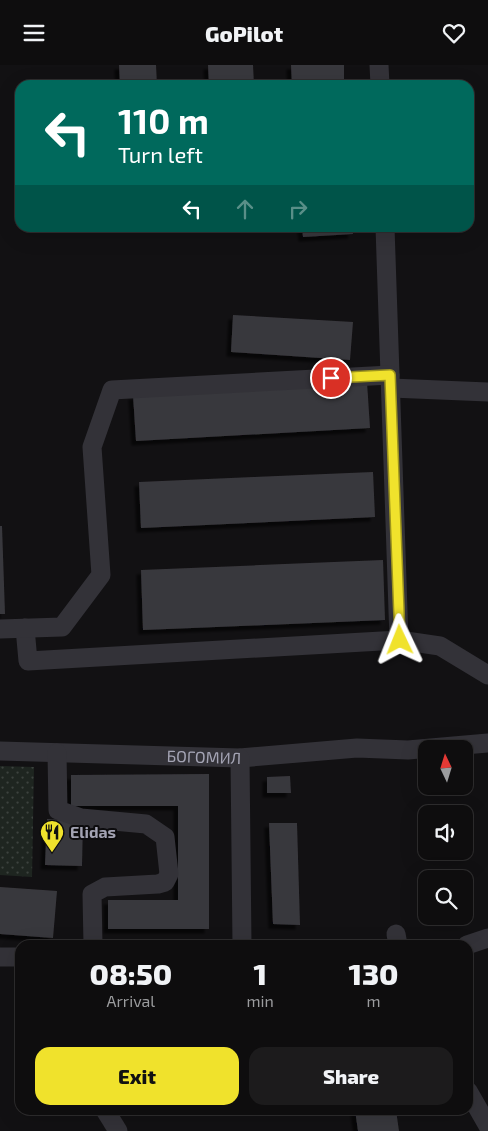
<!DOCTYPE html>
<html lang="en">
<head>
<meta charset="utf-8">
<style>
	:root { --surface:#0e0d0e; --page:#1c1b1c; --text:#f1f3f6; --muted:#9b9c9e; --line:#2e2d2e; --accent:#f0e22c }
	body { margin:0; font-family:"Exo 2",sans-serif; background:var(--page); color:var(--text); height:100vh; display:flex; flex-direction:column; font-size:19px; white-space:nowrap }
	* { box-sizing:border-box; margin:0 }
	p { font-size:16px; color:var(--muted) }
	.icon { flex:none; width:28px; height:28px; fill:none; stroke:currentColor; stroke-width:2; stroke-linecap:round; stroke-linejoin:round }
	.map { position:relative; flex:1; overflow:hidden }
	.details { position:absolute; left:15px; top:875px; width:458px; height:175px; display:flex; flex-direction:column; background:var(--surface); border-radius:15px; box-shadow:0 5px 20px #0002,0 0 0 1px var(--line) }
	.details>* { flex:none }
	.hud { position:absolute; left:15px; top:15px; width:459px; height:152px; border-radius:15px; box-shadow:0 5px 20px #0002,0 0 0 1px var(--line); background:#00695c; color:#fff; overflow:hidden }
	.needle { width:32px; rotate:356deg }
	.buttons { position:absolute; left:418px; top:675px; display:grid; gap:10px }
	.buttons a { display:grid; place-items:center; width:55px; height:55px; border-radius:10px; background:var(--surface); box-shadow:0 5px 20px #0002,0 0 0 1px var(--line); font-size:25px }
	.pin { position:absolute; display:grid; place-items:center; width:42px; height:42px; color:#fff; margin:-21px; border:2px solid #fff; border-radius:50%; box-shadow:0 1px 5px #0007 }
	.me { position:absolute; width:55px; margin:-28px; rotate:358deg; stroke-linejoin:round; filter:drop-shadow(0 0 4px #0008) }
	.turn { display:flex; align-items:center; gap:18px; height:105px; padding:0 20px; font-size:22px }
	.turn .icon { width:65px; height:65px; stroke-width:2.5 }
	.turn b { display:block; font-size:35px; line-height:42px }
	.lanes { display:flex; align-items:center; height:48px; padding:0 20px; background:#0003; justify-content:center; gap:25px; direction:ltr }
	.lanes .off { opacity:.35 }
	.eta { display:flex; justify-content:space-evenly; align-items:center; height:85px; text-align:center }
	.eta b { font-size:30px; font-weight:800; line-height:35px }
	.cta { display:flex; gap:10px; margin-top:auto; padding:10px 20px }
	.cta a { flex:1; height:58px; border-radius:15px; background:var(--accent); color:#111; font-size:20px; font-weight:800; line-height:58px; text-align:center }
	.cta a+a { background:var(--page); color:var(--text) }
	header { display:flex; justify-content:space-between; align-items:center; height:65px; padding:0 20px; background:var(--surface); font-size:22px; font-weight:800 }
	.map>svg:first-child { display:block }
	.park { fill:url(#park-dots) }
	.building { fill:#39383d; filter:url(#shadow) }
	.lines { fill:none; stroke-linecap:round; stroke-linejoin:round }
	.minor { stroke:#333238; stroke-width:19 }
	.route-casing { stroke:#9c931d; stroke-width:12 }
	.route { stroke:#f0e22c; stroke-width:9 }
	.labels { text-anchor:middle; stroke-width:4; stroke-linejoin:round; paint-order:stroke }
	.street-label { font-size:16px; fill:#a3a3b3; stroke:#0d0c0e }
	.poi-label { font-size:16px; font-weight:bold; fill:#a3a3b3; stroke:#0d0c0e; text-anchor:start }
</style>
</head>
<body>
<header><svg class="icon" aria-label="menu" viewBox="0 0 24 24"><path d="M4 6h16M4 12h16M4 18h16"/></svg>GoPilot<svg class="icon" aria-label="heart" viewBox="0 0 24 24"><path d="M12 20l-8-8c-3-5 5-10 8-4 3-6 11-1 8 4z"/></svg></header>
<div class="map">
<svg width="488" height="1066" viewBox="0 0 488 1066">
	<defs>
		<pattern id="park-dots" width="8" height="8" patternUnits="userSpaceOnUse" patternTransform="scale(1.25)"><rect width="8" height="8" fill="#1e2520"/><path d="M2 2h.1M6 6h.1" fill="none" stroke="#3c423e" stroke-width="1.8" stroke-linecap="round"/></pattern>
		<filter id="shadow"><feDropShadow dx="-4.5" dy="4.5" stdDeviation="1" flood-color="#0009"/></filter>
	</defs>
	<rect width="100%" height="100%" fill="#121113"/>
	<polygon class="park" points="0,701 34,702 32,812 0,810"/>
	<g class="building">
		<polygon points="119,0 156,0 157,20 120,20"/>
		<polygon points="208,0 253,0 254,20 209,20"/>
		<polygon points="291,0 344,0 344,20 292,20"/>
		<polygon points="302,162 352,162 353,169 303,172"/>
		<polygon points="233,250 353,257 350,295 231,287"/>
		<polygon points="367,317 370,363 136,376 133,330"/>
		<polygon points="373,407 375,452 141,463 139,417"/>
		<polygon points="0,461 2,461 5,549 0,549"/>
		<polygon points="383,495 385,555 143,565 141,505"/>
		<polygon points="209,709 209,864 108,864 108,835 178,835 178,741 71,741 71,710"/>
		<polygon points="290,711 291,728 267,728 267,712"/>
		<polygon points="47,754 83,756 82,801 45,800"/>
		<polygon points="269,758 297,758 300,860 273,859"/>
		<polygon points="0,822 57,826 53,873 0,869"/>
		<polygon points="355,1045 396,1045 399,1066 358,1066"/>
	</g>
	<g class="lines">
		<g class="minor">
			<polyline points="379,0 380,20"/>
			<polyline points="385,162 399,575"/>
			<polyline points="391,323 488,327"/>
			<polyline points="25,563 28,596 399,575 440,581 488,610"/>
			<polyline points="0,564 62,562 101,510 92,382 112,325 390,310"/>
			<path id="s1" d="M0 686 240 693 357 683 408 685 488 678"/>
			<polyline points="57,688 58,745 81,753 146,759 165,772 169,809 165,817 158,819 105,822 92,829 93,880"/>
			<polyline points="240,693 242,880"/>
			<polyline points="396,869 398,880"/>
			<polyline points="467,880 488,873"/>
			<polyline points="0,892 20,892"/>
			<polyline points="468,1026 488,1061"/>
			<polyline points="105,1045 118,1066"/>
		</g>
	</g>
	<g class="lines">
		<g class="route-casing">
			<polyline id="route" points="331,313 390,310 400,575"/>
		</g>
		<use href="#route" class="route"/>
	</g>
	<defs>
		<g id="restaurant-pin" transform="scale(1.25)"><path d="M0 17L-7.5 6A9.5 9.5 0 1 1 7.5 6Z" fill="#f0e22c" stroke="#0d0c0e"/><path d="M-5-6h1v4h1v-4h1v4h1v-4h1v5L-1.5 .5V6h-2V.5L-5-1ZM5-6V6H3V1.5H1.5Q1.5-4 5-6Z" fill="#111"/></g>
	</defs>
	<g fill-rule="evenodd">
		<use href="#restaurant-pin" x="52" y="767"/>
	</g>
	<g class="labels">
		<g class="street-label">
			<text dy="6" stroke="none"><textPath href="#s1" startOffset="204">БОГОМИЛ</textPath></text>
		</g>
		<g class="poi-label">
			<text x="70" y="773">Elidas</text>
		</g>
	</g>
</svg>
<div class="buttons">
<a><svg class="needle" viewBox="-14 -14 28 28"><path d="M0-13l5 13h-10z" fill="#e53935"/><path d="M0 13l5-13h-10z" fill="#9b9c9e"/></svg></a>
<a><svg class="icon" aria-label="sound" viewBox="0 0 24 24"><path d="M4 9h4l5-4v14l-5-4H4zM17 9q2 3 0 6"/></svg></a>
<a><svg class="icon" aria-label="search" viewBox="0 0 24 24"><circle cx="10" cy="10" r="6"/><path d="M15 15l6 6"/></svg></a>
</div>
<div class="pin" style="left:331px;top:313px;background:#d93025"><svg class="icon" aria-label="arrive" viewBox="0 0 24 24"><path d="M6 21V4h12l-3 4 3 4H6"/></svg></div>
<svg class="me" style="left:400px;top:575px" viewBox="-20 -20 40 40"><path d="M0-17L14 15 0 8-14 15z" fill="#f0e22c" stroke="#fff" stroke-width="4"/></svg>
<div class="hud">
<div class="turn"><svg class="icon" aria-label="left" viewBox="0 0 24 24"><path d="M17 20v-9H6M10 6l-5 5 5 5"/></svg><div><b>110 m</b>Turn left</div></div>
<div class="lanes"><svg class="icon" aria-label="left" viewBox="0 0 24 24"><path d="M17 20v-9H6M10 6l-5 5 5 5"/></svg><svg class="icon off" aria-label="ahead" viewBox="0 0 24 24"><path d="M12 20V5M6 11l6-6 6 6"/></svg><svg class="icon off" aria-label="right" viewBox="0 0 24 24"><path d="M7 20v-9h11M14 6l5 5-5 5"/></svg></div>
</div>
<section class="details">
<div class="eta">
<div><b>08:50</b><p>Arrival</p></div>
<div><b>1</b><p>min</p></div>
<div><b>130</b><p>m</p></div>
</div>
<div class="cta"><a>Exit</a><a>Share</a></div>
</section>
</div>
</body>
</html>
